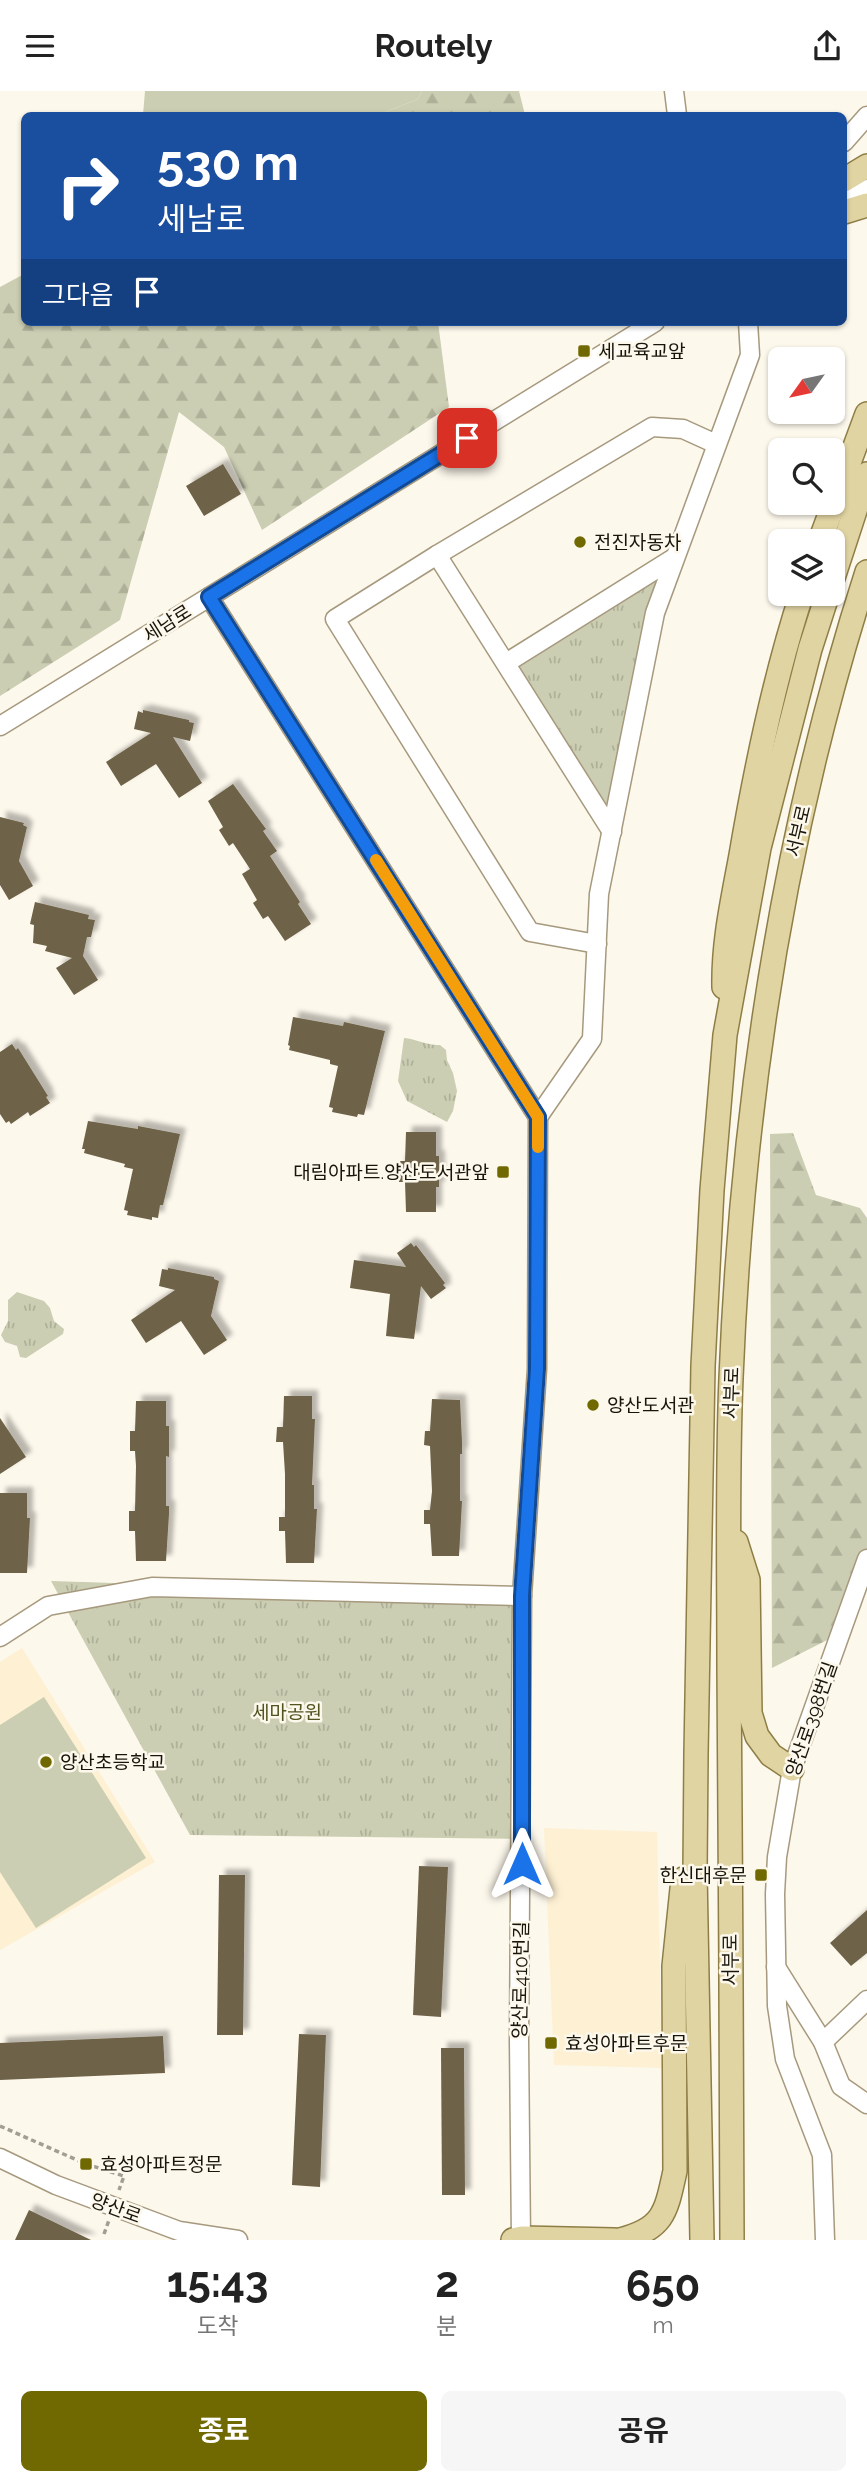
<!DOCTYPE html>
<html lang="ko">
<head>
<meta charset="utf-8">
<style>
	:root { --surface:#fff; --page:#f6f6f6; --text:#222; --muted:#767676; --accent:#706902 }
	body { margin:0; font-family:Raleway,"Noto Sans KR",sans-serif; background:var(--page); color:var(--text); height:100vh; display:flex; flex-direction:column; font-size:26px; white-space:nowrap }
	* { box-sizing:border-box; margin:0 }
	p { font-size:23px; color:var(--muted) }
	.icon { flex:none; width:38px; height:38px; fill:none; stroke:currentColor; stroke-width:2; stroke-linecap:round; stroke-linejoin:round }
	.map { position:relative; height:2149px; overflow:hidden }
	.drawer { display:flex; flex-direction:column; background:var(--surface); flex:1 }
	.drawer>* { flex:none }
	.banner { position:absolute; left:21px; top:21px; width:826px; height:214px; border-radius:10px; box-shadow:0 2px 5px #0004; background:#1a4fa0; color:#fff; overflow:hidden }
	.needle { width:46px; rotate:237deg }
	.fabs { position:absolute; left:768px; top:256px; display:grid; gap:14px }
	.fabs a { display:grid; place-items:center; width:77px; height:77px; border-radius:10px; background:var(--surface); box-shadow:0 2px 5px #0004; font-size:35px }
	.pin { position:absolute; display:grid; place-items:center; width:60px; height:60px; color:#fff; margin:-30px; border-radius:14px; box-shadow:0 4px 10px #0006 }
	.me { position:absolute; width:77px; margin:-38px; rotate:0deg; stroke-linejoin:round; filter:drop-shadow(0 0 5px #0008) }
	.turn { display:flex; align-items:center; gap:24px; height:147px; padding:0 21px; font-size:32px }
	.turn .icon { width:91px; height:91px; stroke-width:2.5 }
	.turn b { display:block; font-size:49px; line-height:60px }
	.then { display:flex; align-items:center; height:66px; padding:0 21px; background:#0003; gap:14px; font-size:26px }
	.eta { display:flex; justify-content:space-evenly; align-items:center; height:119px; text-align:center }
	.eta b { font-size:42px; font-weight:700; line-height:49px }
	.cta { display:flex; gap:14px; margin-top:auto; padding:14px 21px }
	.cta a { flex:1; height:80px; border-radius:10px; background:var(--accent); color:#fff; font-size:28px; font-weight:700; line-height:80px; text-align:center }
	.cta a+a { background:var(--page); color:var(--text) }
	header { display:flex; justify-content:space-between; align-items:center; height:91px; padding:0 21px; background:var(--surface); font-size:32px; font-weight:700 }
	.map>svg:first-child { display:block }
	.built { fill:#fdf0d3 }
	.grass { fill:#cbceb2 }
	.forest { fill:url(#forest-firs) }
	.park { fill:url(#park-tufts) }
	.building { fill:#6e6248; filter:url(#shadow) }
	.lines { fill:none; stroke-linecap:round; stroke-linejoin:round }
	.minor-casing { stroke:#a6997e; stroke-width:21 }
	.major-casing { stroke:#8e7e46; stroke-width:26 }
	.path { stroke:#a29e93; stroke-width:3.5; stroke-dasharray:5 3.5; stroke-linecap:butt }
	.minor { stroke:#fff; stroke-width:18 }
	.major { stroke:#e1d4a3; stroke-width:23 }
	.route-casing { stroke:#114b97; stroke-width:18 }
	.route { stroke:#1a73e8; stroke-width:12 }
	.slow { stroke:#f59e0b; stroke-width:12 }
	.poi-dot { fill:#706902; stroke:#fdf8ec; stroke-width:2.5 }
	.labels { text-anchor:middle; stroke-width:5; stroke-linejoin:round; paint-order:stroke }
	.poi-label { font-size:19px; fill:#19150b; stroke:#fdf8ec; text-anchor:start }
	.street-label { font-size:19px; fill:#19150b; stroke:#fdf8ec }
	.park-label { font-size:19px; fill:#515421; stroke:#fdf8ec }
</style>
</head>
<body>
<header><svg class="icon" aria-label="menu" viewBox="0 0 24 24"><path d="M4 6h16M4 12h16M4 18h16"/></svg>Routely<svg class="icon" aria-label="share" viewBox="0 0 24 24"><path d="M12 15V3M7 8l5-5 5 5M5 13v7h14v-7"/></svg></header>
<div class="map">
<svg width="867" height="2149" viewBox="0 0 867 2149">
	<defs>
		<pattern id="forest-firs" width="22" height="20" patternUnits="userSpaceOnUse" patternTransform="scale(1.75)"><rect width="22" height="20" fill="#cbceb2"/><path d="M5 1l3.5 6h-7zM16 11l3.5 6h-7z" fill="#aeb098"/></pattern>
		<pattern id="park-tufts" width="24" height="20" patternUnits="userSpaceOnUse" patternTransform="scale(1.75)"><rect width="24" height="20" fill="#cbceb2"/><path d="M3 7l-1-3M5 7V3M7 7l1-3M15 17l-1-3M17 17v-4M19 17l1-3" fill="none" stroke="#aeb098"/></pattern>
		<filter id="shadow"><feDropShadow dx="6" dy="-6" stdDeviation="2" flood-color="#0004"/></filter>
	</defs>
	<rect width="100%" height="100%" fill="#fdf8ec"/>
	<g class="built">
		<polygon points="22,1557 155,1771 0,1859 0,1571"/>
		<polygon points="544,1737 657,1741 662,1977 554,1974"/>
	</g>
	<g class="grass">
		<polygon points="145,0 422,0 418,8 378,24 143,24"/>
		<polygon points="44,1606 146,1767 36,1837 0,1781 0,1634"/>
	</g>
	<g class="forest">
		<polygon points="422,0 519,0 525,24 378,24 418,8"/>
		<polygon points="24,183 24,231 438,231 449,316 262,439 224,356 179,321 120,529 0,605 0,196"/>
		<polygon points="793,1042 816,1104 860,1117 867,1127 867,1468 841,1542 772,1577 770,1043"/>
	</g>
	<g class="park">
		<polygon points="674,467 612,741 506,572"/>
		<path d="M404 947C417 948 428 955 440 954L446 959 447 969 453 982 457 1000 453 1020 447 1031 407 1010 398 990Z"/>
		<polygon points="17,1201 44,1210 50,1217 54,1230 64,1238 63,1243 26,1267 20,1266 17,1255 5,1251 1,1244 8,1230 8,1209"/>
		<polygon points="51,1490 522,1505 522,1748 190,1744"/>
	</g>
	<g class="building">
		<polygon points="223,373 241,403 204,425 186,395"/>
		<polygon points="143,619 189,629 189,631 194,632 190,650 173,646 202,692 179,707 156,673 121,695 106,671 151,642 134,638 138,620 143,622"/>
		<polygon points="233,693 266,738 263,740 277,760 270,765 300,811 298,813 311,833 285,850 268,825 263,828 253,812 257,809 242,783 250,778 233,752 229,755 219,739 223,736 208,710"/>
		<polygon points="0,726 24,732 23,734 27,736 19,770 33,795 9,809 0,794"/>
		<polygon points="35,811 89,824 88,828 95,829 91,846 87,846 83,865 98,889 74,904 56,877 72,867 45,860 47,855 33,852 34,834 30,833"/>
		<polygon points="293,926 343,935 344,931 385,940 364,1024 358,1023 357,1026 332,1021 333,1017 329,1016 338,975 330,973 330,969 289,959 290,955 288,954"/>
		<polygon points="12,953 16,959 18,957 48,1005 46,1006 50,1012 30,1025 28,1021 11,1033 9,1030 6,1032 0,1023 0,961"/>
		<polygon points="88,1030 138,1038 138,1035 180,1043 163,1114 160,1114 158,1127 152,1126 152,1129 127,1124 128,1120 124,1119 133,1078 124,1076 125,1073 84,1062 85,1058 82,1058"/>
		<polygon points="406,1041 436,1041 436,1065 439,1065 439,1096 436,1096 436,1121 406,1121 405,1091 399,1091 400,1070 405,1070"/>
		<polygon points="411,1152 414,1156 416,1154 445,1192 443,1194 446,1197 431,1208 421,1195 414,1248 386,1245 390,1203 350,1197 354,1169 406,1176 397,1162"/>
		<polygon points="168,1177 214,1186 214,1188 219,1190 211,1225 227,1249 204,1264 181,1230 146,1252 131,1229 175,1199 159,1195 162,1178 168,1179"/>
		<polygon points="284,1305 312,1305 312,1328 315,1328 312,1394 314,1394 314,1418 317,1418 314,1472 286,1472 285,1440 279,1440 279,1426 285,1426 285,1383 283,1351 276,1351 277,1336 283,1336"/>
		<polygon points="432,1308 460,1309 462,1351 462,1363 460,1363 460,1410 462,1410 459,1465 432,1465 430,1433 424,1433 424,1419 430,1419 432,1400 430,1355 424,1354 425,1340 430,1340"/>
		<polygon points="136,1310 166,1310 166,1335 169,1335 169,1366 166,1365 166,1415 169,1415 169,1423 166,1470 136,1470 135,1440 129,1440 129,1420 135,1420 136,1375 135,1360 130,1360 130,1340 135,1340"/>
		<polygon points="0,1327 26,1366 0,1383"/>
		<polygon points="0,1402 27,1402 27,1427 30,1427 27,1482 0,1482"/>
		<polygon points="419,1775 448,1776 441,1926 413,1924"/>
		<polygon points="219,1784 245,1784 243,1944 217,1944"/>
		<polygon points="867,1819 867,1862 851,1875 830,1852"/>
		<polygon points="299,1943 326,1944 320,2096 292,2094"/>
		<polygon points="163,1945 165,1982 0,1989 0,1952"/>
		<polygon points="441,1957 464,1957 465,2104 442,2104"/>
		<polygon points="29,2119 91,2149 15,2149"/>
	</g>
	<g class="lines">
		<g class="minor-casing">
			<g id="minor">
				<polyline points="674,0 677,24"/>
				<polyline points="844,51 867,25"/>
				<polyline points="844,111 867,98"/>
				<polyline points="437,464 612,741"/>
				<polyline points="209,506 538,1026 537,1278 522,1505 519,1950 521,2149"/>
				<polyline points="506,572 674,467"/>
				<polyline points="0,635 655,231"/>
				<polyline points="597,853 530,841 335,528 437,464 652,336 683,338 716,353"/>
				<polyline points="538,1026 592,948 599,803 655,522 750,264 748,231"/>
				<polyline points="0,1546 48,1515 152,1496 522,1505"/>
				<polyline points="776,1876 823,1951 841,1995 867,2013"/>
				<polyline points="823,1951 867,1909"/>
				<polyline points="0,2067 56,2094 179,2140 238,2149"/>
				<polyline points="825,2149 822,2064 785,1968 777,1915 775,1803 777,1766 792,1678 867,1468"/>
			</g>
		</g>
		<g class="major-casing">
			<g id="major">
				<polyline points="844,89 867,75"/>
				<polyline points="844,121 867,114"/>
				<polyline points="820,450 867,323"/>
				<polyline points="833,487 867,383"/>
				<path d="M724 896C723 851 733 808 741 764 756 676 774 587 802 502"/>
				<polyline points="736,1451 748,1489 750,1622 757,1645 771,1664 792,1678"/>
				<polyline points="513,2149 522,2147 614,2149"/>
				<path d="M620 2149C664 2138 666 2121 675 2080L674 1875 683 1788"/>
				<polyline points="702,2149 695,1781 696,1663 703,1275 712,1099 725,944 759,757 810,558 828,502"/>
				<path d="M732 2149C732 1957 730 1766 729 1574 729 1479 727 1382 731 1287 742 1014 783 741 867 481"/>
			</g>
		</g>
		<g class="path">
			<polyline points="0,2035 86,2073 124,2085 119,2099"/>
			<polyline points="104,2143 109,2129"/>
		</g>
		<use href="#minor" class="minor"/>
		<use href="#major" class="major"/>
	</g>
	<g class="lines">
		<g class="route-casing">
			<polyline id="route" points="467,347 209,506 538,1026 537,1278 522,1505 522,1773"/>
		</g>
		<use href="#route" class="route"/>
		<polyline class="slow" points="376,769 538,1026 538,1056"/>
	</g>
	<g class="poi-dot">
		<rect x="577" y="253" width="14" height="14" rx="3.5"/>
		<circle cx="580" cy="451" r="7"/>
		<rect x="496" y="1074" width="14" height="14" rx="3.5"/>
		<circle cx="593" cy="1314" r="7"/>
		<circle cx="46" cy="1671" r="7"/>
		<rect x="754" y="1777" width="14" height="14" rx="3.5"/>
		<rect x="544" y="1945" width="14" height="14" rx="3.5"/>
		<rect x="79" y="2066" width="14" height="14" rx="3.5"/>
	</g>
	<g class="labels">
		<g class="poi-label">
			<text x="598" y="267">세교육교앞</text>
			<text x="594" y="458">전진자동차</text>
			<text x="489" y="1088" text-anchor="end">대림아파트.양산도서관앞</text>
			<text x="607" y="1321">양산도서관</text>
			<text x="60" y="1678">양산초등학교</text>
			<text x="747" y="1791" text-anchor="end">한신대후문</text>
			<text x="565" y="1959">효성아파트후문</text>
			<text x="100" y="2080">효성아파트정문</text>
		</g>
		<g class="street-label">
			<text transform="translate(167 532) rotate(-32)" y="7">세남로</text>
			<text transform="translate(798 740) rotate(-77)" y="7">서부로</text>
			<text transform="translate(731 1302) rotate(-88)" y="7">서부로</text>
			<text transform="translate(811 1628) rotate(-71)" y="7">양산로398번길</text>
			<text transform="translate(730 1869) rotate(-90)" y="7">서부로</text>
			<text transform="translate(520 1889) rotate(-89)" y="7">양산로410번길</text>
			<text transform="translate(116 2117) rotate(20)" y="7">양산로</text>
		</g>
		<g class="park-label">
			<text x="287" y="1628">세마공원</text>
		</g>
	</g>
</svg>
<div class="fabs">
<a><svg class="needle" viewBox="-14 -14 28 28"><path d="M0-13l5 13h-10z" fill="#e53935"/><path d="M0 13l5-13h-10z" fill="#767676"/></svg></a>
<a><svg class="icon" aria-label="search" viewBox="0 0 24 24"><circle cx="10" cy="10" r="6"/><path d="M15 15l6 6"/></svg></a>
<a><svg class="icon" aria-label="layers" viewBox="0 0 24 24"><path d="M12 4l9 5-9 5-9-5zM3 14l9 5 9-5"/></svg></a>
</div>
<div class="pin" style="left:467px;top:347px;background:#d93025"><svg class="icon" aria-label="arrive" viewBox="0 0 24 24"><path d="M6 21V4h12l-3 4 3 4H6"/></svg></div>
<svg class="me" style="left:522px;top:1773px" viewBox="-20 -20 40 40"><path d="M0-17L14 15 0 8-14 15z" fill="#1a73e8" stroke="#fff" stroke-width="4"/></svg>
<div class="banner">
<div class="turn"><svg class="icon" aria-label="right" viewBox="0 0 24 24"><path d="M7 20v-9h11M14 6l5 5-5 5"/></svg><div><b>530 m</b>세남로</div></div>
<div class="then">그다음<svg class="icon" aria-label="arrive" viewBox="0 0 24 24"><path d="M6 21V4h12l-3 4 3 4H6"/></svg></div>
</div>
</div>
<section class="drawer">
<div class="eta">
<div><b>15:43</b><p>도착</p></div>
<div><b>2</b><p>분</p></div>
<div><b>650</b><p>m</p></div>
</div>
<div class="cta"><a>종료</a><a>공유</a></div>
</section>
</body>
</html>
